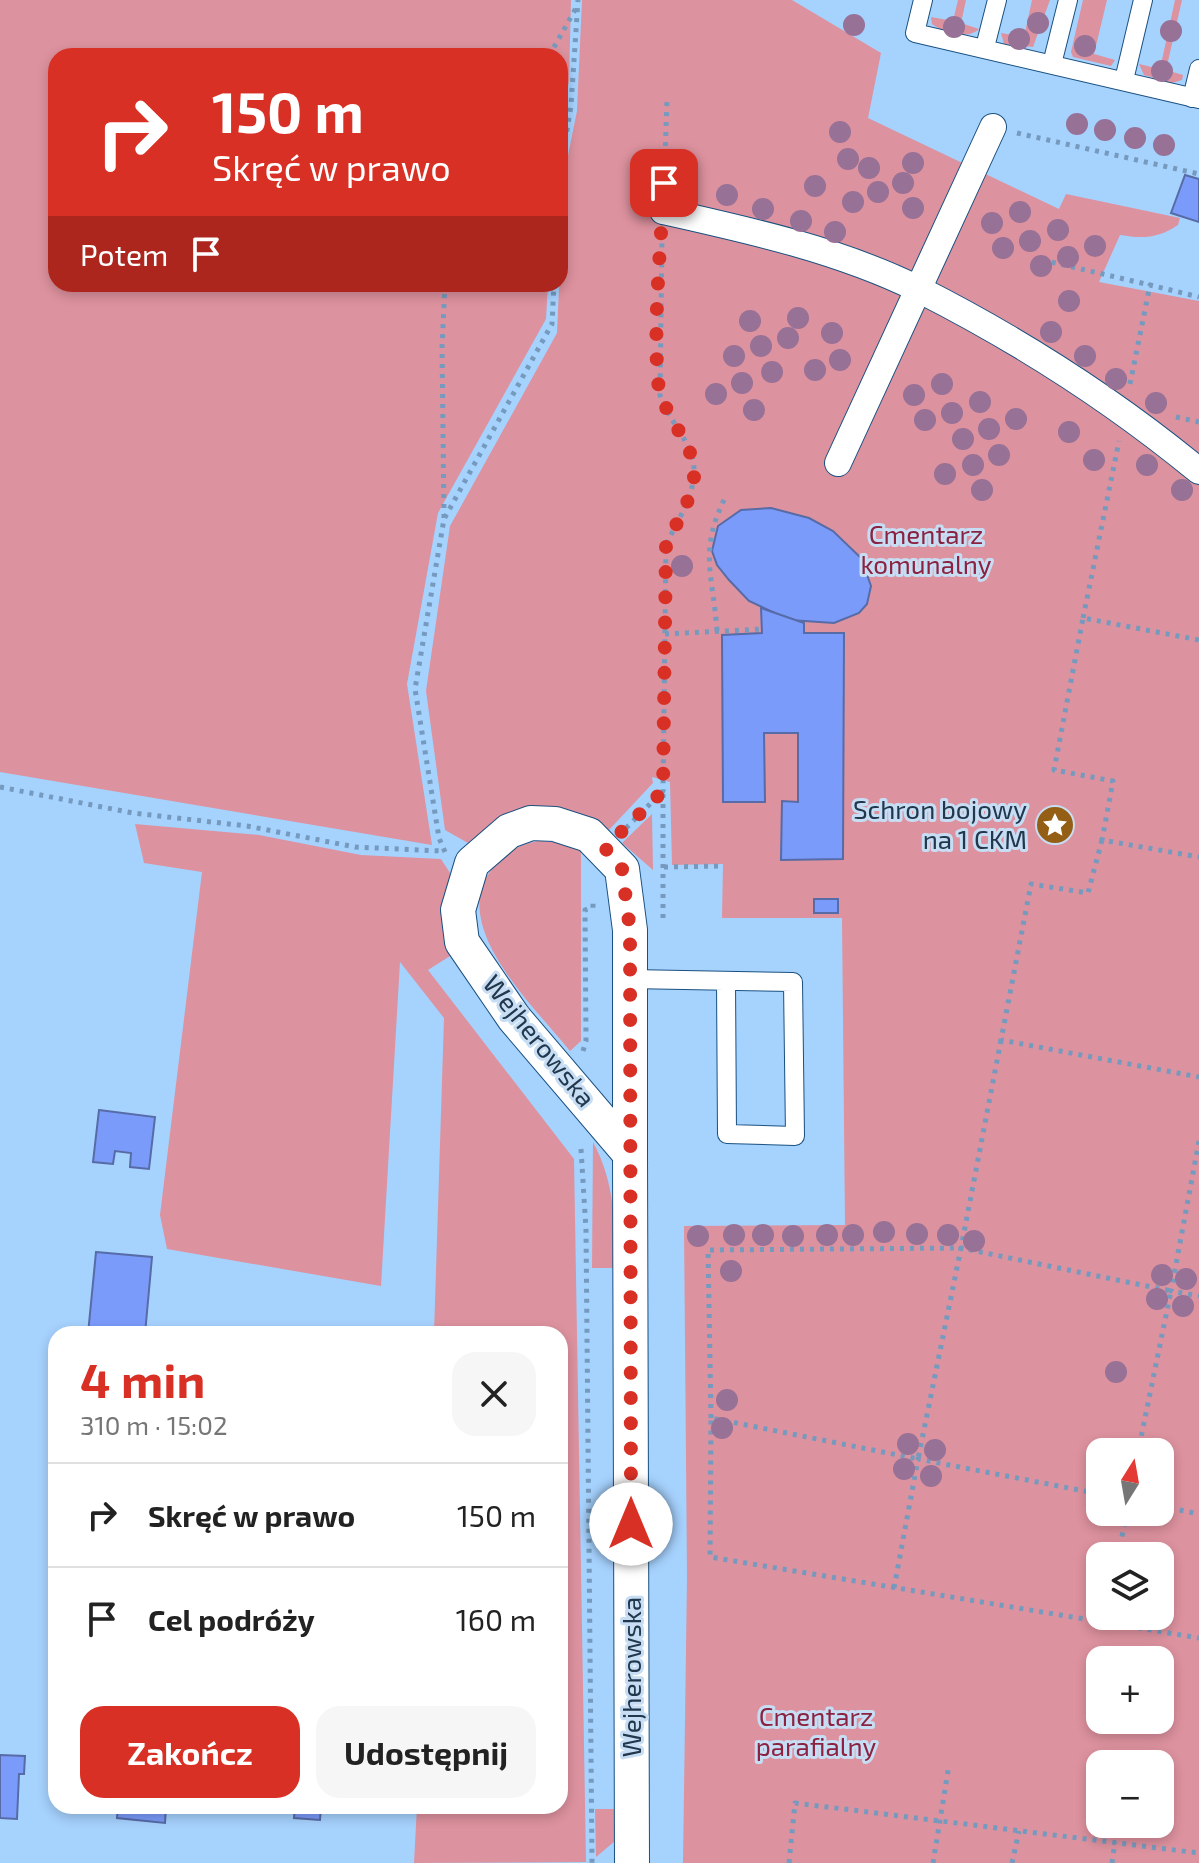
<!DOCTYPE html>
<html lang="pl">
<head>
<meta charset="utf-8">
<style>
	:root { --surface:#fff; --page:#f6f6f6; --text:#222; --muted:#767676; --line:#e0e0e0; --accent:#d93025 }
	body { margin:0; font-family:"Exo 2",sans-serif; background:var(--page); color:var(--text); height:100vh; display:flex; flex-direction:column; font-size:30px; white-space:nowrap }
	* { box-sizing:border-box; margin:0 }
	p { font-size:26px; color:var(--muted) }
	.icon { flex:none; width:44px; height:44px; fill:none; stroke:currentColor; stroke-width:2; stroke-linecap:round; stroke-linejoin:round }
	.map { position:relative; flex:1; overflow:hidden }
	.panel { position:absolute; left:48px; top:1326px; width:520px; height:488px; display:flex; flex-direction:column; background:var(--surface); border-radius:24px; box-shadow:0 4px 12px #0003 }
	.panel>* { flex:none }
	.banner { position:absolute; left:48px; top:48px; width:520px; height:244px; border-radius:24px; box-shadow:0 4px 12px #0003; background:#d93025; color:#fff; overflow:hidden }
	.needle { width:52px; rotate:11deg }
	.tools { position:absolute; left:1086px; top:1438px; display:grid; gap:16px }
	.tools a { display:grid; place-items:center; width:88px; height:88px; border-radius:16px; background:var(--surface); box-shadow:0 4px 12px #0003; font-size:40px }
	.pin { position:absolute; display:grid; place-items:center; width:68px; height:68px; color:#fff; margin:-34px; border-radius:16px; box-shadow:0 4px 12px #0006 }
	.me { position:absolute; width:88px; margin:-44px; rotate:0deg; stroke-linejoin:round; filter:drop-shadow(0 0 6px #0008) }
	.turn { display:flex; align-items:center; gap:28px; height:168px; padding:0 32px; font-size:36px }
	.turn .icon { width:104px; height:104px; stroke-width:2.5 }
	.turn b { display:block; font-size:56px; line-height:68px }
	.then { display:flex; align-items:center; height:76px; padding:0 32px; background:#0003; gap:16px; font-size:30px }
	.round { display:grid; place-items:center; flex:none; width:84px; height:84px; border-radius:24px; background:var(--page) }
	.overview { display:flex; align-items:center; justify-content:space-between; height:136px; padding:0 32px }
	h1 { font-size:48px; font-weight:700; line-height:60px; color:var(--accent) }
	.action { display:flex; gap:16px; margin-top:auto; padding:16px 32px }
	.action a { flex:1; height:92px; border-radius:24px; background:var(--accent); color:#fff; font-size:32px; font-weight:700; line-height:92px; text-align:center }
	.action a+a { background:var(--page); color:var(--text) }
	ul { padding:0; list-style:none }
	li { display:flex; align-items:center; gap:24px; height:104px; padding:0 32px; border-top:2px solid var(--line) }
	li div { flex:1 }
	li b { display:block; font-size:30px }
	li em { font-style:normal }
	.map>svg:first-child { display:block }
	.green { fill:#dd929f; fill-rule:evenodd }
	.building { fill:#7b9bfb; stroke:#576ba6; stroke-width:2 }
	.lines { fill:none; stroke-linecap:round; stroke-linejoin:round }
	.service-casing { stroke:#1a5180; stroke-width:20 }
	.pedestrian-casing { stroke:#1a5180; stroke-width:28 }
	.minor-casing { stroke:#1a5180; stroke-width:36 }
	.path { stroke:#769abe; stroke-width:5; stroke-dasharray:4 6; stroke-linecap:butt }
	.service { stroke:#fff; stroke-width:18 }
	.pedestrian { stroke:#fff; stroke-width:26 }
	.minor { stroke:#fff; stroke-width:34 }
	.tree { fill:#977196 }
	.route { stroke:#d93025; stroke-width:14; stroke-dasharray:0 25.2 }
	.labels { text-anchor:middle; stroke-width:6; stroke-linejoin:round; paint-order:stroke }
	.park-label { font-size:26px; fill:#8a2240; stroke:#c7ddf3 }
	.poi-label { font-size:26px; fill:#20374c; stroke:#c7ddf3; text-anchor:end }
	.street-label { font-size:26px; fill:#20374c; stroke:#c7ddf3 }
</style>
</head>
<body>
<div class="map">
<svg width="1199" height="1863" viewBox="0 0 1199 1863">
	<rect width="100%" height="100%" fill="#a6d2fe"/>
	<g class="green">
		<polygon points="0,0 571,0 569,81 560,133 560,56 56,56 56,284 548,284 546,319 438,513 407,684 432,845 0,772"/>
		<path d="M582 0H792L881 53 868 118 1059 209 1066 194 1180 218 1178 225C1159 238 1143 239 1120 235L1099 282 1199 301V1863H683L687 1577 684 1226 845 1225 842 918H722L723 864 672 865 670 782 652 777 653 783 608 831C559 795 512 805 468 843L445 830 426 691 450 526 557 333 564 175 577 111ZM1100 1452H1160V1512H1100ZM1100 1556H1160V1616H1100ZM1100 1660H1160V1720H1100ZM1100 1764H1160V1824H1100Z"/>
		<path d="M958 0H966L961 23 979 29C968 40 943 33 932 24L931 17 953 21Z"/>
		<polygon points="1032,0 1050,0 1033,47 1004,44 1001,33 1024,37"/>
		<polygon points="1083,0 1107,0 1094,54 1115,60 1111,66 1073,57 1071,52"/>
		<polygon points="1175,0 1182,0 1166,70 1183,75 1182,80 1172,83 1144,75 1139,64 1160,69"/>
		<polygon points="652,814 653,870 622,843"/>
		<polygon points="135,824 259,835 361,855 441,859 452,876 446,922 450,956 428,970 574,1159 586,1862 414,1863 417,1806 560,1806 560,1334 434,1334 444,1018 400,962 381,1286 167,1249 160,1215 202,872 144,863"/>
		<path d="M538 841 557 842 581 850V1041L570 1051C535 1007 447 926 492 869 505 852 518 845 538 841Z"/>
		<path d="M593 1142C615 1183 615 1223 615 1268H592Z"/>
		<polygon points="595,1809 617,1809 615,1841 596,1857"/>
	</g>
	<g class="building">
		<polygon points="1185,175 1199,179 1199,222 1171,213"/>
		<polygon points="771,508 809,518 833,531 861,558 871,586 867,604 859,613 834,623 790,620 749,601 729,580 717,565 712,551 718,526 741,510"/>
		<polygon points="761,608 804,623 804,633 844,633 843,859 781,860 782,801 798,802 798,733 764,733 765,802 723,802 722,635 762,633"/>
		<polygon points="1056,816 1058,820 1064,818 1067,827 1060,829 1061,834 1048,837 1042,817"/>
		<rect x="814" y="899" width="24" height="14"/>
		<polygon points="99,1110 155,1117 149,1169 130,1167 131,1153 115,1151 113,1164 93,1162"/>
		<polygon points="96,1252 152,1257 145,1334 88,1334"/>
		<polygon points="0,1755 25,1756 24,1774 19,1774 17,1819 0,1818"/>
		<polygon points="118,1806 166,1806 165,1823 117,1818"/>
		<polygon points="295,1806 321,1806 320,1820 294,1818"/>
	</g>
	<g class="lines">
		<g class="service-casing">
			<g id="service">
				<polyline points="923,0 915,33 1199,99"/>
				<polyline points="985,47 997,0"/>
				<polyline points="1052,64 1068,0"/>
				<polyline points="1124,80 1143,0"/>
				<polyline points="1192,98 1199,69"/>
				<polyline points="630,979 793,982 795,1136 727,1134 726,981"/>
			</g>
		</g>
		<g class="pedestrian-casing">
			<g id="pedestrian">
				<path d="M663 211C748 230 839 250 918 289 1017 339 1114 401 1199 471"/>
				<polyline points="838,463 993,127"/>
			</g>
		</g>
		<g class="minor-casing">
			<polyline id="minor" points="630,1154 630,930 622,869 589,835 555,824 531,823 509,831 472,863 458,910 462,942 514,1018 630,1154 632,1863"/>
		</g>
		<g class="path">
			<polyline points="549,56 576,8"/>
			<polyline points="1017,133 1199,174"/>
			<polyline points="560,171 571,106 578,0"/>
			<polyline points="664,186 667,100"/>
			<polyline points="1042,260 1150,285"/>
			<polyline points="1130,384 1150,285 1199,297"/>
			<polyline points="1176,417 1199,422"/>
			<polyline points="444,518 442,347 445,284"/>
			<polyline points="1083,618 1119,441"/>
			<path d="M717 631C713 574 698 551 726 496"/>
			<polyline points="665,634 762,629"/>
			<polyline points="1199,640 1083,618 1054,770 1113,781 1102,840 1199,857"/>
			<polyline points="0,787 133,813 247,826 355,847 442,851"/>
			<path d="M626 828 663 791 666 545C678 519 701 487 692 456 685 435 667 417 660 395L662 236"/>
			<polyline points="1102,840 1088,893 1031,884 1001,1040 1199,1077"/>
			<polyline points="445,852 439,838 415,689 444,519 552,324 554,284"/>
			<polyline points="664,867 723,866"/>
			<polyline points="663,918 663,792"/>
			<polyline points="1001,1040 961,1248 1171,1291 1138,1452"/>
			<polyline points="583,1051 586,1041 585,910 593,908 593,903"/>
			<polyline points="1199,1141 1171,1291 1199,1296"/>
			<polyline points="581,1149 586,1230 592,1863"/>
			<polyline points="711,1418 708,1250 961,1248 918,1459 711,1418 710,1557 1199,1638"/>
			<polyline points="1160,1506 1199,1514"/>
			<polyline points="1118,1556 1127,1512"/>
			<polyline points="894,1588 918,1459 1100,1494"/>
			<polyline points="789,1863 795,1803 1199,1853"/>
			<polyline points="933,1863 949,1765"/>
			<polyline points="1012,1863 1019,1831"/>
			<polyline points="1112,1863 1115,1842"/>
		</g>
		<use href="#service" class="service"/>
		<use href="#pedestrian" class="pedestrian"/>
		<use href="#minor" class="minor"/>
	</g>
	<g class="tree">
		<circle cx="1038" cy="23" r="11"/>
		<circle cx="854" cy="25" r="11"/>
		<circle cx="954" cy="27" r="11"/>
		<circle cx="1171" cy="31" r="11"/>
		<circle cx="1019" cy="39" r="11"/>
		<circle cx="1085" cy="46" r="11"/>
		<circle cx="1162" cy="71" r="11"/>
		<circle cx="1077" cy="124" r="11"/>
		<circle cx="1105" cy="130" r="11"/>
		<circle cx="840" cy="132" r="11"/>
		<circle cx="1135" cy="138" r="11"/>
		<circle cx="1164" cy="145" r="11"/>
		<circle cx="848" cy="159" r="11"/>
		<circle cx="913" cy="163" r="11"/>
		<circle cx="869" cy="168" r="11"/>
		<circle cx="903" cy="183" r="11"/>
		<circle cx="685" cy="185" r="11"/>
		<circle cx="815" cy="186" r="11"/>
		<circle cx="878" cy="192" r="11"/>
		<circle cx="727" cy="195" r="11"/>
		<circle cx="853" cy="202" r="11"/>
		<circle cx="913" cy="208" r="11"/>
		<circle cx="763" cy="209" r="11"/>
		<circle cx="1020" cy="212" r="11"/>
		<circle cx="801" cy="221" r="11"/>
		<circle cx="992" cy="223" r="11"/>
		<circle cx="1058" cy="230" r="11"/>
		<circle cx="835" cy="232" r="11"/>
		<circle cx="1030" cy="241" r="11"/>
		<circle cx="1095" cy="246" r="11"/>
		<circle cx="1003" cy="248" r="11"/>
		<circle cx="1068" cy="257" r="11"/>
		<circle cx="1041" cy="266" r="11"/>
		<circle cx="1069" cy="301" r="11"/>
		<circle cx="798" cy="318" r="11"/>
		<circle cx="750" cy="321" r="11"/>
		<circle cx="1051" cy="332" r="11"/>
		<circle cx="832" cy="333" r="11"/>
		<circle cx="788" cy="338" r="11"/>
		<circle cx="761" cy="346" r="11"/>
		<circle cx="734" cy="356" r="11"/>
		<circle cx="1085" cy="356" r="11"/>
		<circle cx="840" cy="360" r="11"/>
		<circle cx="815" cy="370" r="11"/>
		<circle cx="772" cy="372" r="11"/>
		<circle cx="1116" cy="379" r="11"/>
		<circle cx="742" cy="383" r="11"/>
		<circle cx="942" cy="384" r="11"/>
		<circle cx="716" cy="394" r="11"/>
		<circle cx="914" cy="395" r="11"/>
		<circle cx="980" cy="402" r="11"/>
		<circle cx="1156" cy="403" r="11"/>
		<circle cx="754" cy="410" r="11"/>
		<circle cx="952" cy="413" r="11"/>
		<circle cx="1016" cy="419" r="11"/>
		<circle cx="925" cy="420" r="11"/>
		<circle cx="989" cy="429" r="11"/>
		<circle cx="1069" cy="432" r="11"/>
		<circle cx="963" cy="439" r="11"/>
		<circle cx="999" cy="455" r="11"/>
		<circle cx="1094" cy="460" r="11"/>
		<circle cx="973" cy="465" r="11"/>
		<circle cx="1147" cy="465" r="11"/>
		<circle cx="945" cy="474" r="11"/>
		<circle cx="982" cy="490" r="11"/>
		<circle cx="1182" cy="490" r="11"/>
		<circle cx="682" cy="566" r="11"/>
		<circle cx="884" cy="1232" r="11"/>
		<circle cx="917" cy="1234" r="11"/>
		<circle cx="734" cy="1235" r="11"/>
		<circle cx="763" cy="1235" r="11"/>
		<circle cx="827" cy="1235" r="11"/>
		<circle cx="853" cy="1235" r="11"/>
		<circle cx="948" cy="1235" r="11"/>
		<circle cx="698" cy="1236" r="11"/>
		<circle cx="793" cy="1236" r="11"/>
		<circle cx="974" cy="1241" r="11"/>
		<circle cx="731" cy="1271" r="11"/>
		<circle cx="1162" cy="1275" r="11"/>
		<circle cx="1186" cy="1279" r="11"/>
		<circle cx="1157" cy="1299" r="11"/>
		<circle cx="1183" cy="1306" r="11"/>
		<circle cx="1116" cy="1372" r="11"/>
		<circle cx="727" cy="1400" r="11"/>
		<circle cx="722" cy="1428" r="11"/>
		<circle cx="908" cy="1444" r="11"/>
		<circle cx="935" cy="1450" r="11"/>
		<circle cx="904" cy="1469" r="11"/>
		<circle cx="931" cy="1476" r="11"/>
	</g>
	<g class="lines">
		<path class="route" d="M631 1524 630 930 622 869 605 848 663 791 666 545C676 523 691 502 694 477 698 446 661 416 658 381 653 320 661 245 664 183"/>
	</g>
	<defs>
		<g id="sight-disc" transform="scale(2)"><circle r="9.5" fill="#945e15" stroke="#c7ddf3"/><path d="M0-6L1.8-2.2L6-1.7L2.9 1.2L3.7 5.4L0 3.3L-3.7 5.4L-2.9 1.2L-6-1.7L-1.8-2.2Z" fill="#fff"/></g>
	</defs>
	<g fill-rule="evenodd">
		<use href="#sight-disc" x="1055" y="825"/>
	</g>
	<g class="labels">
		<g class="park-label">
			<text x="926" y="544">Cmentarz<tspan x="926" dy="30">komunalny</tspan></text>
			<text x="816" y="1726">Cmentarz<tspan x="816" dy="30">parafialny</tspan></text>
		</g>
		<g class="poi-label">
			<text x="1027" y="819">Schron bojowy<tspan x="1027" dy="30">na 1 CKM</tspan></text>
		</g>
		<g class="street-label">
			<text transform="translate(539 1041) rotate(51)" y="9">Wejherowska</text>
			<text transform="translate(632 1677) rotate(-90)" y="9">Wejherowska</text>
		</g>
	</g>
</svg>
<div class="tools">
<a><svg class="needle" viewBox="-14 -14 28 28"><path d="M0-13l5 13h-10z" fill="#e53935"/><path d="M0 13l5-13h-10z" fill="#767676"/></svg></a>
<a><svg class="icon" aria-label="layers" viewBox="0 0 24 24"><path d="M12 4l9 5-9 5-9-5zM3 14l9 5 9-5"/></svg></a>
<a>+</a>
<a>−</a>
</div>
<div class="pin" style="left:664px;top:183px;background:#d93025"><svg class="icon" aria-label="arrive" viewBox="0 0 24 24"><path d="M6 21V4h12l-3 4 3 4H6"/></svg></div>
<svg class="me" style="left:631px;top:1524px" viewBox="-20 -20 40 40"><circle r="19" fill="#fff"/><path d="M0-13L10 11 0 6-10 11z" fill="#d93025"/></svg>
<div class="banner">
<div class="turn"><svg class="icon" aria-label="right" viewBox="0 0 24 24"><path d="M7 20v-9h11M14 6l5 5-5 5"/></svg><div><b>150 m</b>Skręć w prawo</div></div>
<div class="then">Potem<svg class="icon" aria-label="arrive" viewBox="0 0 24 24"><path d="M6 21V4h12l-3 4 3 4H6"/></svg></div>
</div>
<section class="panel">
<div class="overview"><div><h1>4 min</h1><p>310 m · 15:02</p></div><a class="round"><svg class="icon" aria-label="close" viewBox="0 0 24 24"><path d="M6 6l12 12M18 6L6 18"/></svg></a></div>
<ul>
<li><svg class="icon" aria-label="right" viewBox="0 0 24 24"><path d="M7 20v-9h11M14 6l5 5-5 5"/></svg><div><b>Skręć w prawo</b></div><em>150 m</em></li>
<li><svg class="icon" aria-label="arrive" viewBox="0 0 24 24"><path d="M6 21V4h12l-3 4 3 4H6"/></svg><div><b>Cel podróży</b></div><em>160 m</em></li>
</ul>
<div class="action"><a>Zakończ</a><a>Udostępnij</a></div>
</section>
</div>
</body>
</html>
